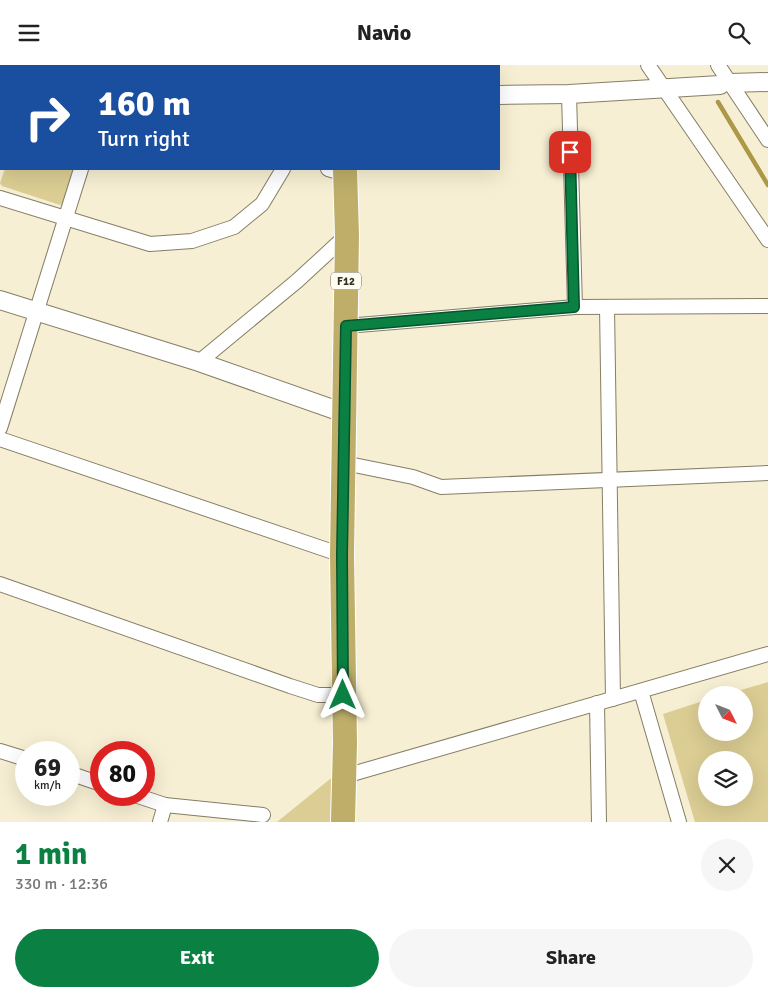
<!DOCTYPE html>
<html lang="en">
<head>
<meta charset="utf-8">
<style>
	:root { --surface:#fff; --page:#f6f6f6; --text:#222; --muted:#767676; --accent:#0b8043 }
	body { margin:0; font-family:Signika,sans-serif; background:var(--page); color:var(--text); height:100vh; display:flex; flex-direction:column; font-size:19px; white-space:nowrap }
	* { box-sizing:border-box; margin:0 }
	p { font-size:16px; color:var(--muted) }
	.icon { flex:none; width:28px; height:28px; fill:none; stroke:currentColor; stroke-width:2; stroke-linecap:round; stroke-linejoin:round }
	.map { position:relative; height:757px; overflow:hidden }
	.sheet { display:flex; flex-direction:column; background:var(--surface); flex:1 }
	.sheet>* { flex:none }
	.banner { position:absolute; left:0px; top:0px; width:500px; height:105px; box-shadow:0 5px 20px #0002; background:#1a4fa0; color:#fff; overflow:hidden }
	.needle { width:32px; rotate:132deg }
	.controls { position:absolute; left:698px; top:621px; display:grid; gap:10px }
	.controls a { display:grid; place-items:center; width:55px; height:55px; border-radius:50%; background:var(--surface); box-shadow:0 5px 20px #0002; font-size:25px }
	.speed { position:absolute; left:15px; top:676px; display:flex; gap:10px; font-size:25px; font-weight:700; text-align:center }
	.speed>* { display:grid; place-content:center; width:65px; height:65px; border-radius:50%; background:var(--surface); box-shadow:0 5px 20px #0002; line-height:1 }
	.speed small { font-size:12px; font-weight:400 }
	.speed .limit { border:8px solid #d22; background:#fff; color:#111 }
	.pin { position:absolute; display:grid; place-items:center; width:42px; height:42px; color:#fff; margin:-21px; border-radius:10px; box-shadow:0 2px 8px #0006 }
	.me { position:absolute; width:55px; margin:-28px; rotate:0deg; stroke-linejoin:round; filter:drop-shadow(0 0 4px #0008) }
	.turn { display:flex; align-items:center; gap:18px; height:105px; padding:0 15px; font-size:22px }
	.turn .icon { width:65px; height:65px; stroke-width:2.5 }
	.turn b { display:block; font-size:35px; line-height:42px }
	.round { display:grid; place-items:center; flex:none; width:52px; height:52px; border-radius:26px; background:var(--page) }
	.summary { display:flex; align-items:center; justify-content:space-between; height:85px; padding:0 15px }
	h1 { font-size:30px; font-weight:700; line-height:38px; color:var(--accent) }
	.button { display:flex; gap:10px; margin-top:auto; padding:10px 15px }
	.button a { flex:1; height:58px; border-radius:30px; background:var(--accent); color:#fff; font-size:20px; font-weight:700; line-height:58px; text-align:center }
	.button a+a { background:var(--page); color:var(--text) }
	header { display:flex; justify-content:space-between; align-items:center; height:65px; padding:0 15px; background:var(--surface); font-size:22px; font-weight:700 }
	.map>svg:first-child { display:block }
	.green { fill:#dbcd93; fill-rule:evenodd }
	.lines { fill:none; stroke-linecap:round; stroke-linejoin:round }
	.stream { stroke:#ac9847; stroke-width:4.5 }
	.minor-casing { stroke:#857e65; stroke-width:16 }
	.tertiary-casing { stroke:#857e65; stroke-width:20 }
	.trunk-casing { stroke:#fff; stroke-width:26 }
	.minor { stroke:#fff; stroke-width:14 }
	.tertiary { stroke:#fff; stroke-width:18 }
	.trunk { stroke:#beae6a; stroke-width:24 }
	.route-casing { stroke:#07532c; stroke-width:12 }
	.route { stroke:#0b8043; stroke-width:9 }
	.labels { text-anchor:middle; stroke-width:4; stroke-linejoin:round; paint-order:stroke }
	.shield { fill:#fffcf1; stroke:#6e6b61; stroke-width:1 }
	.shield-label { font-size:11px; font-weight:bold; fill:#302d23 }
</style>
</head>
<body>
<header><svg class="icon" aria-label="menu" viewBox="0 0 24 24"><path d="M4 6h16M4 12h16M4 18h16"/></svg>Navio<svg class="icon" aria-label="search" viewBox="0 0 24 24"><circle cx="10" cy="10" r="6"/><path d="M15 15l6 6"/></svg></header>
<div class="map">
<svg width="768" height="757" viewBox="0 0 768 757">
	<rect width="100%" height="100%" fill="#f6efd3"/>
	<g class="green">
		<polygon points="5,104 75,104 65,136 60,140 2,121 0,118"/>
		<path d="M768 617V757H695L663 649 706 635V668H744V630H724ZM706 695H744V732H706Z"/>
		<polygon points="335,710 335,757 277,757"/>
	</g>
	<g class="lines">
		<polyline class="stream" points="718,37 768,120"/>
		<g class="minor-casing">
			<g id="minor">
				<polyline points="7,0 11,1"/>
				<polyline points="648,0 768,175"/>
				<polyline points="718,0 730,18"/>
				<polyline points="113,1 114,0"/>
				<polyline points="723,19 730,18 768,75"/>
				<polyline points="569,29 575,242"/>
				<polyline points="328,104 345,109"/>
				<polyline points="0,133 150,179 192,176 234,162 262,139 283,104"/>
				<polyline points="607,242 613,634"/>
				<polyline points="346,261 575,242 768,241"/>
				<polyline points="199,297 297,216 347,170"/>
				<polyline points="0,363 81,104"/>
				<polyline points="0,374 342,490"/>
				<polyline points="344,398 413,412 441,422 768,408"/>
				<polyline points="0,519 290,621 318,630 343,630"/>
				<polyline points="641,626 679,757"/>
				<polyline points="597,638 599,757"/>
				<polyline points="0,686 26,694"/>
				<polyline points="69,708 101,719"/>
				<polyline points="345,711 768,589"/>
				<polyline points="135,730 165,740 263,750"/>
				<polyline points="160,757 165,740"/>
			</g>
		</g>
		<g class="tertiary-casing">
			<g id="tertiary">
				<polyline points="730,18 768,17"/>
				<polyline points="499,30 569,29 720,20"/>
				<polyline points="0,235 199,297 344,348"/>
			</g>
		</g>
		<g class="trunk-casing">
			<g id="trunk">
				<polyline points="348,0 348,1"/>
				<polyline points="343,757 345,678 342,490 347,170 345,104"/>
			</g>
		</g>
		<use href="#minor" class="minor"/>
		<use href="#tertiary" class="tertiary"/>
		<use href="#trunk" class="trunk"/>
	</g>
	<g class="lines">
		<g class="route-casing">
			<polyline id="route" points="343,630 342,490 346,261 574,242 570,87"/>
		</g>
		<use href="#route" class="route"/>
	</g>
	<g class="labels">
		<rect class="shield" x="331" y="207.5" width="30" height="17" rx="4"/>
		<g class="shield-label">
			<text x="346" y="220">F12</text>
		</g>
	</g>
</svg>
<div class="controls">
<a><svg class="needle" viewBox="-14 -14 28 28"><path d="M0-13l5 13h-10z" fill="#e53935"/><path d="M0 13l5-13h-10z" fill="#767676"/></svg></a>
<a><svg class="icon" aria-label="layers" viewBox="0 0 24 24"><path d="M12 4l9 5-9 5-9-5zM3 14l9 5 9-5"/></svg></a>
</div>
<div class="speed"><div>69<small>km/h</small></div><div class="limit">80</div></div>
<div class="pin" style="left:570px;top:87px;background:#d93025"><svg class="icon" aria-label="arrive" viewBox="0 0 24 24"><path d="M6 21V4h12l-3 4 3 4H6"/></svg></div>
<svg class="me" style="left:343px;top:630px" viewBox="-20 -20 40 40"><path d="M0-17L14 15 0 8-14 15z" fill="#0b8043" stroke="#fff" stroke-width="4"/></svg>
<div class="banner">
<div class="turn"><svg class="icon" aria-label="right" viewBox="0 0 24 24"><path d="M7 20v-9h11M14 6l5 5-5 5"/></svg><div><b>160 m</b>Turn right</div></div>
</div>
</div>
<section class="sheet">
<div class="summary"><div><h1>1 min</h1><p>330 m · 12:36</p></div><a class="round"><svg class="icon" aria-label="close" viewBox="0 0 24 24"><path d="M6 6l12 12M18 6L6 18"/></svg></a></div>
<div class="button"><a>Exit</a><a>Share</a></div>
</section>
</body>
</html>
